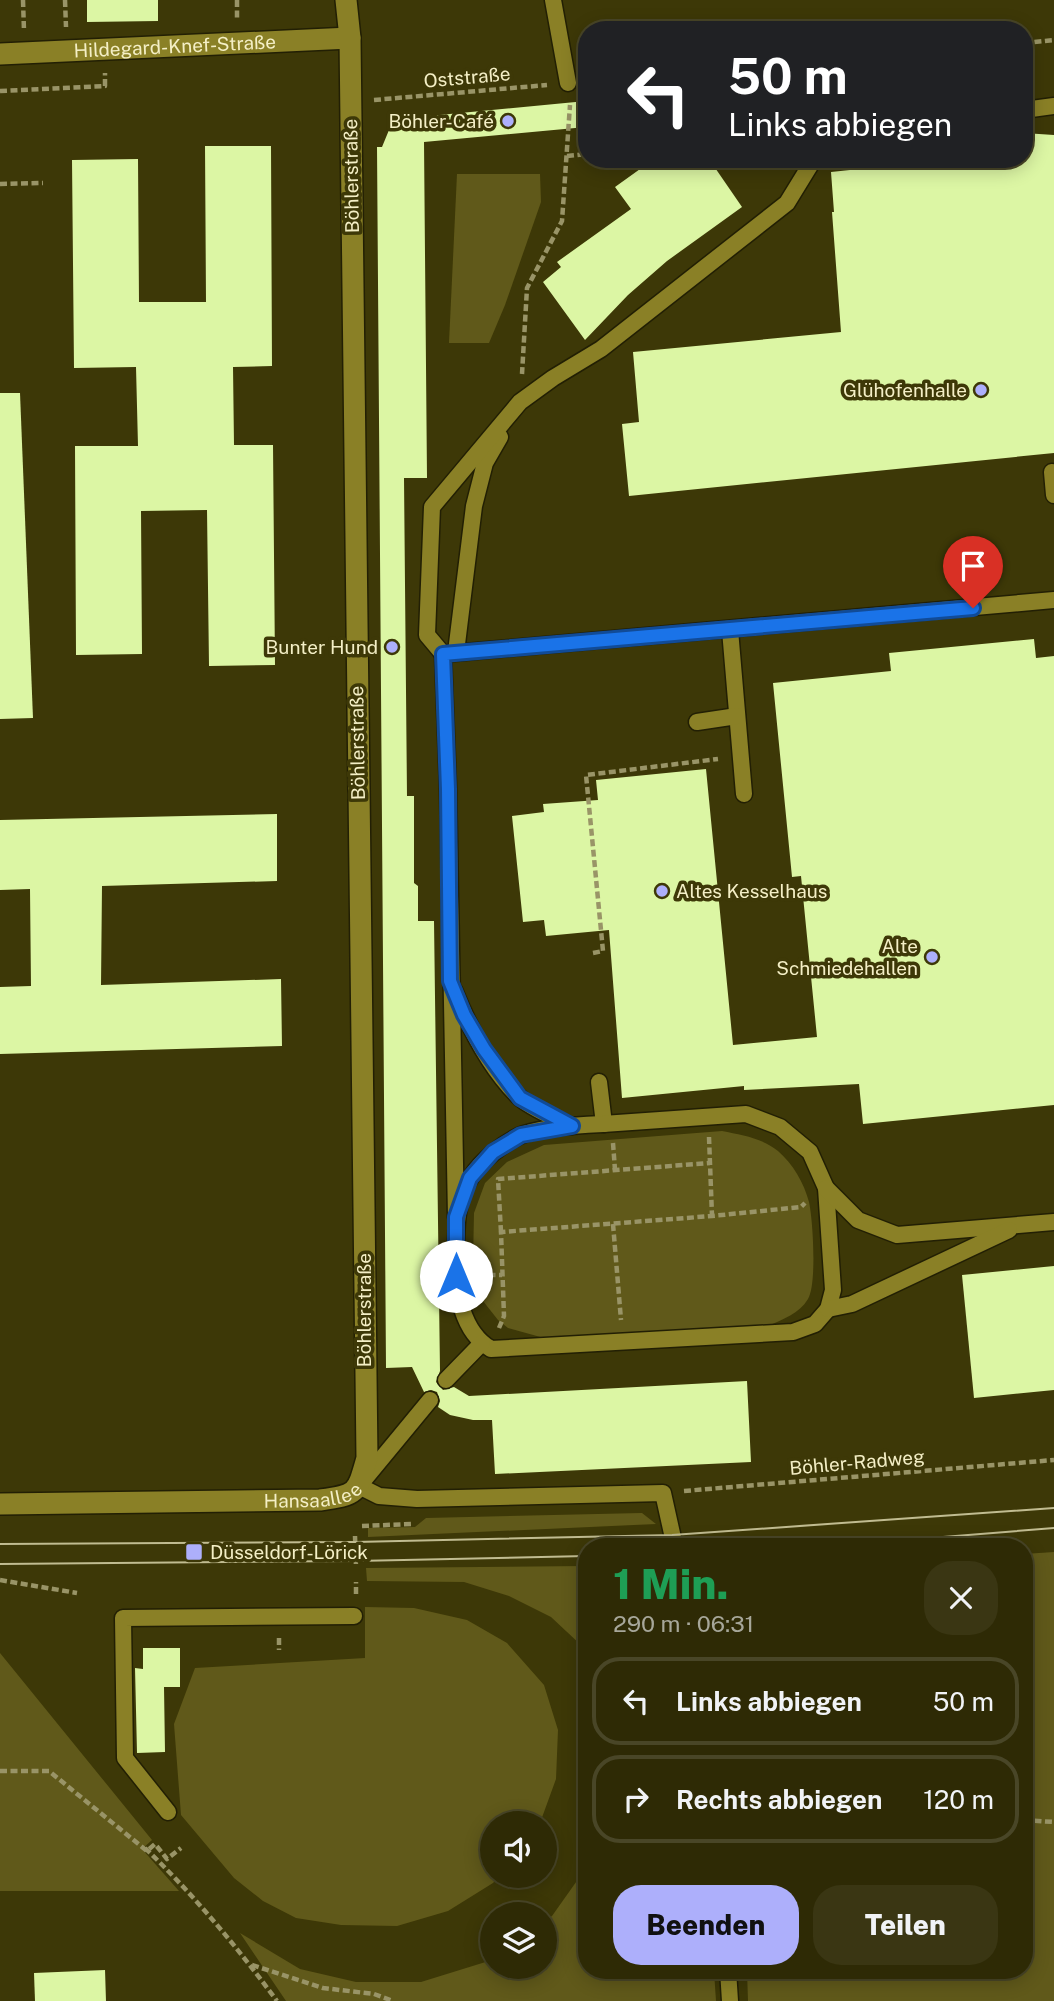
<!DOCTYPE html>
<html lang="de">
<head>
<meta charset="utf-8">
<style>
	:root { --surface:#2e2a05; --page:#3a3613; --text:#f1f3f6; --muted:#a7a79a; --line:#494627; --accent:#adaffb }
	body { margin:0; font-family:"Public Sans",sans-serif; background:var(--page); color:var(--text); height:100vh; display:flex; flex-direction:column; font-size:26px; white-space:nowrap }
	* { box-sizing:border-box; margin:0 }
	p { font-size:23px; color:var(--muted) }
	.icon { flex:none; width:38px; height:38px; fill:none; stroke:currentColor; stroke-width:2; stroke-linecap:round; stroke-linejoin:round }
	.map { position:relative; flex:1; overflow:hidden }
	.sheet { position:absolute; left:578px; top:1538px; width:455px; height:441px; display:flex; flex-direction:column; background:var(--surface); border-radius:28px; box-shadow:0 4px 18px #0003,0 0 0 2px var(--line) }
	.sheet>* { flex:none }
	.top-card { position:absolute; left:578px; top:21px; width:455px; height:147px; border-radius:28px; box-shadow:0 4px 18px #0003,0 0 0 2px var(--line); background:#202124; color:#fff; overflow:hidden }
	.buttons { position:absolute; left:480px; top:1811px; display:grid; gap:14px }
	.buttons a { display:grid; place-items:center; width:77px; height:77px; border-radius:50%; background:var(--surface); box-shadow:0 4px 18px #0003,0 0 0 2px var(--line); font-size:35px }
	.pin { position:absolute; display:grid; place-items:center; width:60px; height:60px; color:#fff; margin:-72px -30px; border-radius:50% 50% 50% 0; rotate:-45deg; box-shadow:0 0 7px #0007 }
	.pin .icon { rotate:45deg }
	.me { position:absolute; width:77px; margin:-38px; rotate:0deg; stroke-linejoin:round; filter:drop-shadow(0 0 5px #0008) }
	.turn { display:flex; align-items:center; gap:24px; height:147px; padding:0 35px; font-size:32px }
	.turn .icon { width:91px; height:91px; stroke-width:2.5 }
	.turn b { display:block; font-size:49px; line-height:60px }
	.round { display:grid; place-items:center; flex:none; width:74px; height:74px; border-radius:28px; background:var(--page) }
	.head { display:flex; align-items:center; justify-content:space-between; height:119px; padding:0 35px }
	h1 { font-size:42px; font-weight:800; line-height:52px; color:#1e9e55 }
	.cta { display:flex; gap:14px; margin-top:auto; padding:14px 35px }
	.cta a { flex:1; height:80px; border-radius:28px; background:var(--accent); color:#111; font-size:28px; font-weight:800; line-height:80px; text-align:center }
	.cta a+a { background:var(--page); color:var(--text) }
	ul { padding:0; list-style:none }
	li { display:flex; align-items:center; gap:21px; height:88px; margin:0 14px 10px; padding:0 21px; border:4px solid var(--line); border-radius:28px }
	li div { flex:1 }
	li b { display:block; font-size:26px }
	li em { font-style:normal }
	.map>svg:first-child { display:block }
	.green { fill:#60591a }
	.building { fill:#dcf6a4 }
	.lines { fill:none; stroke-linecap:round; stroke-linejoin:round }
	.lane-casing { stroke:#221f04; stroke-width:19 }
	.street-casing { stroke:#221f04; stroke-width:24 }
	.secondary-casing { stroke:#221f04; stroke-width:24 }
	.path { stroke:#999467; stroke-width:4.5; stroke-dasharray:7 3.5; stroke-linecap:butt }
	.lane { stroke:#8a8026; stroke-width:16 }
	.street { stroke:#8a8026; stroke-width:21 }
	.secondary { stroke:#8a8026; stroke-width:21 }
	.tram { stroke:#c1bc91; stroke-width:2 }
	.route-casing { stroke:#114b97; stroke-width:18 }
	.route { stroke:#1a73e8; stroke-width:12 }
	.poi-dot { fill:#adaffb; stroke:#3d3807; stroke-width:2.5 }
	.labels { text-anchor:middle; stroke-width:7; stroke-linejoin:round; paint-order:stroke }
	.street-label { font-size:19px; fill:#f4efc6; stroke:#3d3807 }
	.poi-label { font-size:19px; fill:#f4efc6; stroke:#3d3807; text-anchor:end }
</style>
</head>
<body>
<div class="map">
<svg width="1054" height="2001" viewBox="0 0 1054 2001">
	<rect width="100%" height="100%" fill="#3d3807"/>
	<g class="green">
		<polygon points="457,174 540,174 541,202 505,305 489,343 449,343"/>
		<path d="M722 1131C742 1135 762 1138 778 1151 793 1164 804 1183 809 1202 813 1220 817 1284 808 1299 799 1314 783 1319 768 1326L544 1338 508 1328 498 1320 483 1301 473 1262 474 1213 485 1183 507 1162 544 1145Z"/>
		<polygon points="642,1513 656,1524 368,1537 368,1528 415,1527 426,1518"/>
		<polygon points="1054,1552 1054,2001 748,2001 747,1971 1024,1970 1024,1554"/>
		<polygon points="586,1566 586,1656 582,1646 551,1617 509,1596 464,1582 367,1581 366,1568"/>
		<polygon points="365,1607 414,1608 467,1620 507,1643 544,1685 558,1730 556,1779 540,1823 492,1824 492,1876 499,1876 493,1883 448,1911 397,1926 341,1925 296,1918 263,1901 234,1878 181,1815 174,1724 195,1668 365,1658"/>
		<polygon points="0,1653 152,1840 142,1849 179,1891 0,1891"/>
		<polygon points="586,1868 586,1970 714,1971 716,2001 286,2001 240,1933 300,1969 356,1982 421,1982 492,1960 492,1967 544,1967 544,1922 552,1916"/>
	</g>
	<g class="building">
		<polygon points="87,0 158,0 158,21 87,22"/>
		<polygon points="586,101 586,127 424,142 427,478 404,478 407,796 414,796 414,883 418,886 418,921 434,921 440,1371 436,1382 443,1390 454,1387 469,1396 747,1381 751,1462 495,1474 492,1420 473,1420 450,1415 438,1407 440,1401 437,1392 431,1390 424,1392 412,1367 386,1368 377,147 382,147 389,130 408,118"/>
		<polygon points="1024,133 1054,135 1054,453 629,496 622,424 639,422 633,352 841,332 832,212 834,212 831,172 954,159 1024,159"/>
		<polygon points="205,146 271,146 272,366 233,367 234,445 273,445 275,665 209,666 207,510 141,511 142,654 76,655 75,446 138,446 136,367 74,368 72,160 138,159 139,302 206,302"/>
		<polygon points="654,159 684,159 692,170 709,159 742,207 667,261 628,295 585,340 543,282 561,267 557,262 631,209 615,187"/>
		<polygon points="0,393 20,393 33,718 0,719"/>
		<polygon points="1034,639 1036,658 1054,656 1054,1105 863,1124 859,1084 744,1090 744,1086 622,1098 609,930 546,936 544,920 523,922 512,816 544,812 543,804 598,800 596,780 706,769 733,1045 817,1037 801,876 792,877 773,683 891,671 889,653"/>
		<polygon points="277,814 277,881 102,886 101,985 281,979 282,1046 0,1054 0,987 31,986 30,889 0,890 0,820"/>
		<polygon points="1054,1266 1054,1390 974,1398 962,1275"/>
		<polygon points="143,1648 180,1648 180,1687 164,1687 165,1752 137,1753 135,1668 143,1669"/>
		<polygon points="105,1970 106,2001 35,2001 34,1973"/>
	</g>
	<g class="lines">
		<g class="lane-casing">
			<g id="lane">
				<polyline points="553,0 568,83"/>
				<polyline points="1024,110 1054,106"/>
				<polyline points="1052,472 1054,495"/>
				<polyline points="730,630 744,794"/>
				<polyline points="456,652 474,506 485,463 500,437"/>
				<polyline points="443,654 427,635 432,507 520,402 553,378 601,349 787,203 814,159"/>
				<polyline points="697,722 737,716"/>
				<path d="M454 990C469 1027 490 1069 519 1097 532 1109 555 1117 571 1126"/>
				<polyline points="599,1082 604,1124"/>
				<path d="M746 1114 780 1127 810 1152 826 1188 833 1290 828 1309 815 1324 793 1332 491 1349C462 1332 455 1291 456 1259 456 1232 455 1201 471 1177 482 1160 501 1145 519 1136 539 1127 580 1125 603 1124 651 1121 698 1117 746 1114Z"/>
				<polyline points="826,1188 858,1220 897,1235 1054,1222"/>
				<polyline points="456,1217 448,788 443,654 1054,600"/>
				<polyline points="828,1309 852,1304 1009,1230"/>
				<polyline points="446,1380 482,1343"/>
				<polyline points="430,1400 359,1486 379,1496 417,1499 663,1493 675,1547"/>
				<polyline points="168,1812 125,1758 123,1618 354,1616"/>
				<polyline points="728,1970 730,2001"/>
			</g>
		</g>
		<g class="street-casing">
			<g id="street">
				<path id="s1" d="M0 54 350 38"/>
			</g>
		</g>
		<g class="secondary-casing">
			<g id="secondary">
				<path id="s2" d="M0 1504 320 1500C357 1495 357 1494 367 1458L350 38 346 0"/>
			</g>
		</g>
		<g class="path">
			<polyline points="23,0 24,31"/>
			<polyline points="65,0 66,27"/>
			<polyline points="237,0 237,18"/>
			<polyline points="1024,43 1054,40"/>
			<polyline points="0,91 105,86 105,73"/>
			<polyline points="374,100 547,85"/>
			<polyline points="567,156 586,154"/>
			<polyline points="0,184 43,183"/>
			<polyline points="522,374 527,288 562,221 570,105"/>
			<polyline points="593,953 603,951 586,775 718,759"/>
			<polyline points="709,1137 712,1216"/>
			<polyline points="613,1143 615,1170"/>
			<polyline points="613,1224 621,1320"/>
			<polyline points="501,1232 498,1179 710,1163"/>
			<polyline points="478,1275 502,1275"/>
			<polyline points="499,1328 504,1316 501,1232 712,1216 801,1207 805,1203"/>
			<polyline points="684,1491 1054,1460"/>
			<polyline points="362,1526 411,1524 411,1522"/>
			<polyline points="355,1536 356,1567"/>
			<polyline points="0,1580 77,1593"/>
			<polyline points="356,1594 356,1582"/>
			<polyline points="279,1638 279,1650"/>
			<polyline points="0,1771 49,1771 147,1851 155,1844 167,1859 181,1848"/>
			<polyline points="1024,1820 1054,1822"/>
			<path d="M145 1848C194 1895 237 1947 277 2001"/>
			<polyline points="252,1965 323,1988 374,1994 393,2001"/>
		</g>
		<use href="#lane" class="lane"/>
		<use href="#street" class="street"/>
		<use href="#secondary" class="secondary"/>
		<g class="tram">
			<polyline points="0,1544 355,1542 672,1535 1054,1508"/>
			<polyline points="818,1547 1054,1528"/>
			<polyline points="0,1564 356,1561 586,1556"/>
		</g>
	</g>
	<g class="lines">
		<g class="route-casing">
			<polyline id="route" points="456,1276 456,1217 470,1178 493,1152 521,1135 572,1126 520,1098 484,1049 464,1015 450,981 448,789 443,654 973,608"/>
		</g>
		<use href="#route" class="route"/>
	</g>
	<g class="poi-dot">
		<circle cx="508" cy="121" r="7"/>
		<circle cx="981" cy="390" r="7"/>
		<circle cx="392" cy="647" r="7"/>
		<circle cx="662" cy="891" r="7"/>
		<circle cx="932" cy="957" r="7"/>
		<rect x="185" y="1543" width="18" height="18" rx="3.5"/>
	</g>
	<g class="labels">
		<g class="street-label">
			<text dy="7" stroke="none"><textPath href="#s1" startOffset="175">Hildegard-Knef-Straße</textPath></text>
			<text transform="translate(467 77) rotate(-5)" y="7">Oststraße</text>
			<text transform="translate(351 176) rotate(-91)" y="7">Böhlerstraße</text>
			<text transform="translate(357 743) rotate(-91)" y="7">Böhlerstraße</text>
			<text transform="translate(364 1310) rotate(-90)" y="7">Böhlerstraße</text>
			<text transform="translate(857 1462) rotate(-5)" y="7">Böhler-Radweg</text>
			<text dy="7" stroke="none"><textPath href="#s2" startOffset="313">Hansaallee</textPath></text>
		</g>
		<g class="poi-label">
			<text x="494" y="128">Böhler-Café</text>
			<text x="967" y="397">Glühofenhalle</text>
			<text x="378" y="654">Bunter Hund</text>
			<text x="676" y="898" text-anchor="start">Altes Kesselhaus</text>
			<text x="918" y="953">Alte<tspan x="918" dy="22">Schmiedehallen</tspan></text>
			<text x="210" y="1559" text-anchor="start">Düsseldorf-Lörick</text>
		</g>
	</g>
</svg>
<div class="buttons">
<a><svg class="icon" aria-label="sound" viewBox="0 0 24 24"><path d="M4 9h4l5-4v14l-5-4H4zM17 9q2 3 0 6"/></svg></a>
<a><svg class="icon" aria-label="layers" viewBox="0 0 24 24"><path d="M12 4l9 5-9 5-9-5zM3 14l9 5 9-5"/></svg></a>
</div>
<div class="pin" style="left:973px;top:608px;background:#d93025"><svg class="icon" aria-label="arrive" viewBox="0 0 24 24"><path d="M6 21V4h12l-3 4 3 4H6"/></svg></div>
<svg class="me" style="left:456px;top:1276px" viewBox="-20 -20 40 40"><circle r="19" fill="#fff"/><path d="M0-13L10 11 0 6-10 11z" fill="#1a73e8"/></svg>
<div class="top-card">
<div class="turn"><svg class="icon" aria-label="left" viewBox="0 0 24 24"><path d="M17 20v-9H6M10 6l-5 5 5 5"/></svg><div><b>50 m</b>Links abbiegen</div></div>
</div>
<section class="sheet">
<div class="head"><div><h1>1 Min.</h1><p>290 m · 06:31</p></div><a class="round"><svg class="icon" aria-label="close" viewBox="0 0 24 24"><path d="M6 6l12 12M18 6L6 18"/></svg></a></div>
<ul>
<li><svg class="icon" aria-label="left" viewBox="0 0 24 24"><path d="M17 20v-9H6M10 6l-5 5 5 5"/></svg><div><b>Links abbiegen</b></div><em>50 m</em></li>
<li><svg class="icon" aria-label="right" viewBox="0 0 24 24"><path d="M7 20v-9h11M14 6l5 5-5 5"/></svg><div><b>Rechts abbiegen</b></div><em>120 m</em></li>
</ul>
<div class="cta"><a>Beenden</a><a>Teilen</a></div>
</section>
</div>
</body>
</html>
